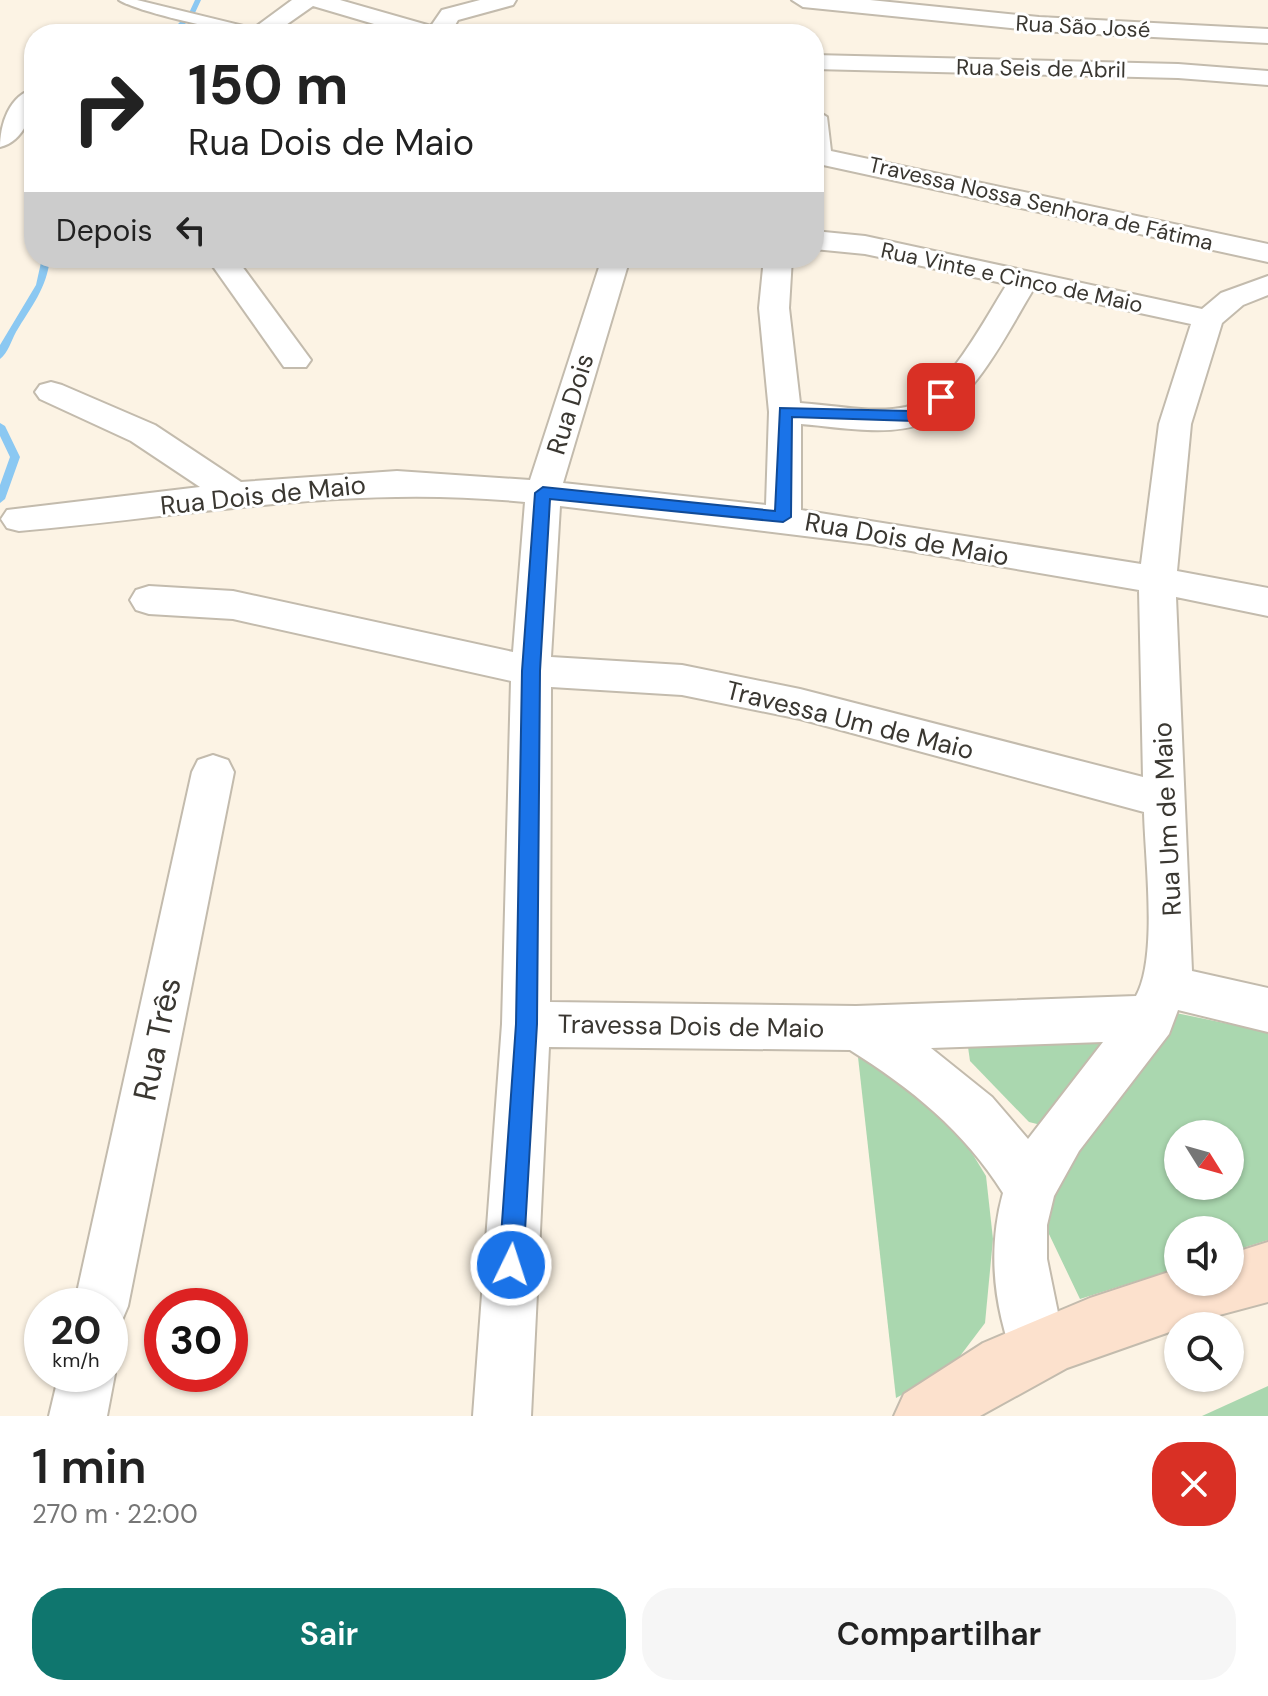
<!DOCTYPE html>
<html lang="pt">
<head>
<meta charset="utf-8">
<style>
	:root { --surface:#fff; --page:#f6f6f6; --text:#222; --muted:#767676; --accent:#0f766e }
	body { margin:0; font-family:"DM Sans",sans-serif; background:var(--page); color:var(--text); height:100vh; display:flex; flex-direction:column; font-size:30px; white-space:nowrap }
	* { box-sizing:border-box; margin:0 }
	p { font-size:26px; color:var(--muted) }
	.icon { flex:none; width:44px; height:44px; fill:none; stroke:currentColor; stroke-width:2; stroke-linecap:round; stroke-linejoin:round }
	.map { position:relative; height:1416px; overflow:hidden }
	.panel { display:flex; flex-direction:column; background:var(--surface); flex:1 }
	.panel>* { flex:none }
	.hud { position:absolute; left:24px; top:24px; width:800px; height:244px; border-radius:32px; box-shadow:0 2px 6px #0004; background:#fff; color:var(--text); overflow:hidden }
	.needle { width:52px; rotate:127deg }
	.buttons { position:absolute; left:1164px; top:1120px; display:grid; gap:16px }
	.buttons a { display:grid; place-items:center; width:80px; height:80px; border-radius:50%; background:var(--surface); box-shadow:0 2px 6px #0004; font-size:40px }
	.speed { position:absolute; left:24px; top:1288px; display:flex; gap:16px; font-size:40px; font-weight:700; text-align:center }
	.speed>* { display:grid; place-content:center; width:104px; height:104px; border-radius:50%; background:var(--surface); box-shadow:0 2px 6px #0004; line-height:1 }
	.speed small { font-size:20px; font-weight:400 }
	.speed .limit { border:12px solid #d22; background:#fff; color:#111 }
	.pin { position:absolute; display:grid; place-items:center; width:68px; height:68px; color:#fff; margin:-34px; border-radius:16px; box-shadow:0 4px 12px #0006 }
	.me { position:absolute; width:88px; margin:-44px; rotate:4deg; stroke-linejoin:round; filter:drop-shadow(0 0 6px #0008) }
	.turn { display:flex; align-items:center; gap:28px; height:168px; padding:0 32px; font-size:36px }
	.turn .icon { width:104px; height:104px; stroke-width:2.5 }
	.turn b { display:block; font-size:56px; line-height:68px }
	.then { display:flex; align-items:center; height:76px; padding:0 32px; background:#0003; gap:16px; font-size:30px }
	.round { display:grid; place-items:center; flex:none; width:84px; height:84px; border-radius:32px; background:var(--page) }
	.summary { display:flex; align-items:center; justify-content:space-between; height:136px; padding:0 32px }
	h1 { font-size:48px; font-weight:600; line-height:60px }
	.button { display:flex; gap:16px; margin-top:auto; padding:16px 32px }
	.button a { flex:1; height:92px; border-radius:32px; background:var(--accent); color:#fff; font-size:32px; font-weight:600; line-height:92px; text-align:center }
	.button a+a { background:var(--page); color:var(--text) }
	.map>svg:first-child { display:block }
	.green { fill:#aad7af; fill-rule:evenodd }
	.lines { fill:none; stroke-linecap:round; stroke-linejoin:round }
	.stream { fill:#8bc8f2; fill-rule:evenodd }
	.service-casing { stroke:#c3bbad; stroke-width:4 }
	.minor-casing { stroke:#c3bbad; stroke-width:4 }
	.secondary-casing { stroke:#c3bbad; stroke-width:4 }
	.service { fill:#fff; fill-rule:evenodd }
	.minor { fill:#fff; fill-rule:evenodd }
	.secondary { fill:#fce1cd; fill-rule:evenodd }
	.route { fill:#1a73e8; stroke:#114b97; stroke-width:2 }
	.labels { text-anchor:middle; stroke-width:6; stroke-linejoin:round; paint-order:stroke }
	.far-street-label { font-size:22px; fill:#3a3731; stroke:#fff }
	.street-label { font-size:26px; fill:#3a3731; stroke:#fff }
	.near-street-label { font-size:32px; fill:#3a3731; stroke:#fff }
</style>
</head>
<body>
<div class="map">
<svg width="1268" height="1416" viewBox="0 0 1268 1416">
	<rect width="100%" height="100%" fill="#fcf3e4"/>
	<g class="green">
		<path d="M1176 1013 1268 1032V1240L1230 1252V1230H1178V1268L1080 1299 1048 1232 1052 1195 1067 1167 1147 1063ZM1178 1134H1230V1186H1178Z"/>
		<polygon points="1086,1031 1104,1046 1041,1125 1029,1122 970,1061 968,1047 974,1038"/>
		<polygon points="858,1057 901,1082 956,1127 986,1176 993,1239 985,1323 951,1368 896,1398"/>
		<polygon points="1268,1386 1268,1416 1202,1416"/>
	</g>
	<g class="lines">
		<g class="stream">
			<polygon points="195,0 201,0 194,15 175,34 168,34 189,13"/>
			<path d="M42 258H50C47 288 31 307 16 332 11 341 8 353 0 359V345L36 285Z"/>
			<polygon points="0,423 5,426 20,457 5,499 0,503 0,485 10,457 0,436"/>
		</g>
		<g class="service-casing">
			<path id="service" d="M119 0H137L268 32C250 39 137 12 119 0Z"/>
		</g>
		<g class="minor-casing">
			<g id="minor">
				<polygon points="292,0 340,0 431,26 442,10 480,0 516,0 513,5 458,20 450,34 408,34 313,6 273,34 246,34"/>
				<polygon points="792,0 870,0 1039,17 1268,29 1268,43 1039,31 803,7"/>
				<polygon points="814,55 1178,64 1268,71 1268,85 1178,78 814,69"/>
				<path d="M34 89C34 111 25 141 0 147 0 125 9 95 34 89Z"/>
				<polygon points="814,109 827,117 831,151 1268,244 1268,262 814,163"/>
				<path d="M814 231 865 236 1202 309 1221 293 1268 276V295L1243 305 1222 323 1191 424 1177 571 1268 588V616L1176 597 1192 971 1268 988V1032L1178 1010 1169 1034 1079 1151 1054 1196 1047 1225V1259L1065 1347 1057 1367 1037 1375 1017 1367C994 1311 987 1251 1003 1193 964 1131 911 1088 850 1050L549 1047 531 1416H473L502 1024 511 681 233 619 149 614 136 610 130 600 136 590 149 586 233 591 513 652 525 502C348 484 193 516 19 531L7 528 1 519 7 510 200 487 131 441 40 399 35 392 40 385 51 382 62 385 155 425 241 482 397 471 530 480 602 258H630L563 483 766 505 769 412 759 308 764 258H792L789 308 800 403C832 405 874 414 906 407 945 397 986 317 1007 284L865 254 814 249ZM1033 290 1191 324 1159 424 1141 564 801 510V424C839 427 888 437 925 423 972 406 1008 331 1033 290ZM560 506 870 544 1139 590 1143 777 800 689 682 665 551 657ZM551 687 682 695 800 719 1144 812C1145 859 1158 957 1136 996L856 1006 550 1002ZM1103 1042 1028 1139 992 1097 931 1048Z"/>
				<polygon points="207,258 236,258 311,360 306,367 284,367"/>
				<polygon points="213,755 228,760 234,772 128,1306 120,1325 110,1330 110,1306 74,1306 192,772 198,760"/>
				<polygon points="110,1361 115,1374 107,1416 49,1416 59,1374 110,1374"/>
			</g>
		</g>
		<g class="secondary-casing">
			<polygon id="secondary" points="1268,1242 1268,1302 1178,1326 1178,1329 1067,1368 980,1416 894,1416 904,1394 983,1343 1090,1298 1178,1269 1178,1282 1230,1282 1230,1254"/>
		</g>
		<use href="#service" class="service"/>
		<use href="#minor" class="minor"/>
		<use href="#secondary" class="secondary"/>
	</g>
	<polygon class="route" points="941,393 949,397 947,400 914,421 792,417 791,517 783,522 550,499 540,671 537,1024 523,1265 520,1274 511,1277 503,1274 499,1265 516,1024 522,671 535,493 543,487 775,511 780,408 911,411"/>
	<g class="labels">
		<g class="far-street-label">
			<text transform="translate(1083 26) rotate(3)" y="8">Rua São José</text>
			<text transform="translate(1041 68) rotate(1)" y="8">Rua Seis de Abril</text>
			<text transform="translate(1041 203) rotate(13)" y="8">Travessa Nossa Senhora de Fátima</text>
			<text transform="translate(1012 277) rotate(12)" y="8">Rua Vinte e Cinco de Maio</text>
		</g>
		<g class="street-label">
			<text transform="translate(570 404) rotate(-73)" y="9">Rua Dois</text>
			<text transform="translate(263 495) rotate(-6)" y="9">Rua Dois de Maio</text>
			<text transform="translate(907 539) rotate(10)" y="9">Rua Dois de Maio</text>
			<text transform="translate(850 720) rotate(14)" y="9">Travessa Um de Maio</text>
			<text transform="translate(1167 819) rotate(-93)" y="9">Rua Um de Maio</text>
			<text transform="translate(691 1026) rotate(1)" y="9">Travessa Dois de Maio</text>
		</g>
		<g class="near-street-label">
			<text transform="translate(157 1039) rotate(-78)" y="11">Rua Três</text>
		</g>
	</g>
</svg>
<div class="buttons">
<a><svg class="needle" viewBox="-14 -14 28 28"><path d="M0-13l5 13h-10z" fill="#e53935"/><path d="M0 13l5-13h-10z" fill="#767676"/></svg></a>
<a><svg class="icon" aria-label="sound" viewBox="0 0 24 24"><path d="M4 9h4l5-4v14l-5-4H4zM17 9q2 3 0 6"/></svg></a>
<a><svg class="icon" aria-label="search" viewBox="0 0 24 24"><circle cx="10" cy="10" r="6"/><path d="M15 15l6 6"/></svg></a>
</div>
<div class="speed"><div>20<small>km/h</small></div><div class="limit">30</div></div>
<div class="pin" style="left:941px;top:397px;background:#d93025"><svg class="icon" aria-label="arrive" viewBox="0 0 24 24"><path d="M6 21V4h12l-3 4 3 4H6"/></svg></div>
<svg class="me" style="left:511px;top:1265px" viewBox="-20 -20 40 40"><circle r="17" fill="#1a73e8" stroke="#fff" stroke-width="3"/><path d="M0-11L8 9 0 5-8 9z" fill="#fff"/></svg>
<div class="hud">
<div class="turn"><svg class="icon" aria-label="right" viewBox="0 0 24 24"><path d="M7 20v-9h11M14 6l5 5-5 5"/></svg><div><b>150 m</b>Rua Dois de Maio</div></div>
<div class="then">Depois<svg class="icon" aria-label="left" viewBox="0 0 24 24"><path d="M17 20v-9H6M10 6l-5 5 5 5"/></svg></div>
</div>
</div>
<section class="panel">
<div class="summary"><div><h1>1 min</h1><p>270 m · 22:00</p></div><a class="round" style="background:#d93025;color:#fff"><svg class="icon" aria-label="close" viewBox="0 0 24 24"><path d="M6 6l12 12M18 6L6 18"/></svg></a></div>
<div class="button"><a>Sair</a><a>Compartilhar</a></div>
</section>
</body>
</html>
